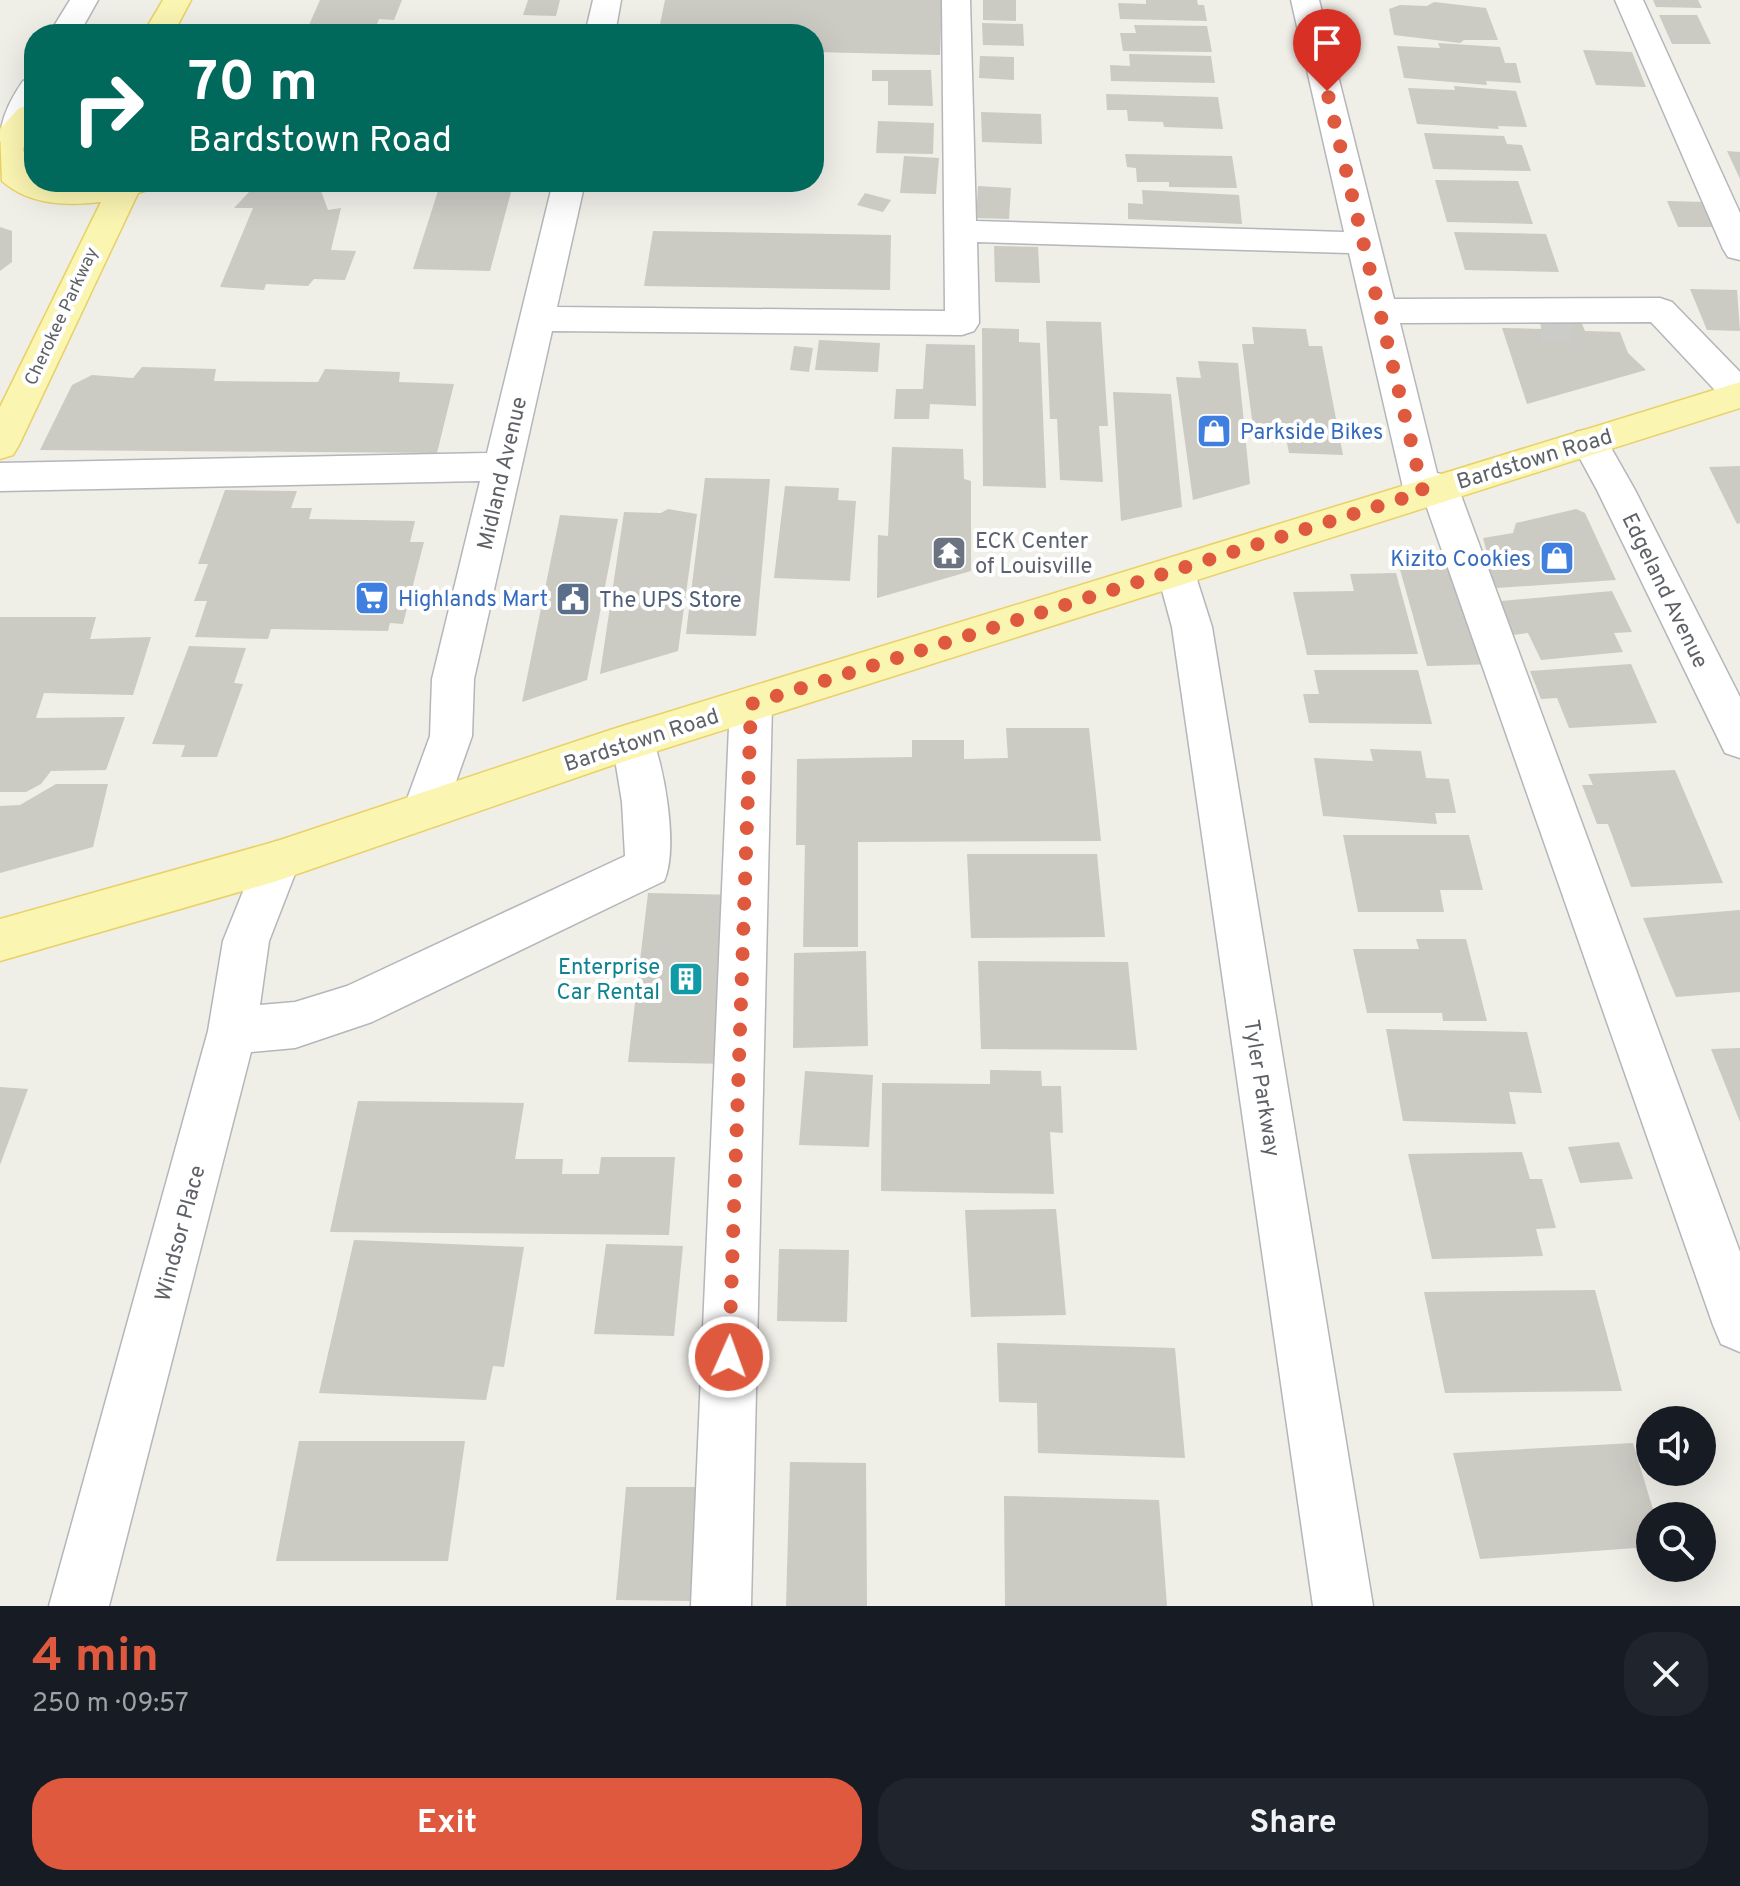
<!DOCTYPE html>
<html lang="en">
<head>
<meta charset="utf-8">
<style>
	:root { --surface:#171b24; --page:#20242c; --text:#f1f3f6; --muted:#9ea1a6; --accent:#df593e }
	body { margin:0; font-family:Overpass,sans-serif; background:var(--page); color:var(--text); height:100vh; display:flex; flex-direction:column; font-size:30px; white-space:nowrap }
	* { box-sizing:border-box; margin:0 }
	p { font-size:26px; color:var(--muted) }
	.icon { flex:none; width:44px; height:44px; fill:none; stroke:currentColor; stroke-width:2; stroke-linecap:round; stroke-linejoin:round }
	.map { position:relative; height:1606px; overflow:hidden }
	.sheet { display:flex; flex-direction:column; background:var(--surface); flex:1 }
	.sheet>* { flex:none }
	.banner { position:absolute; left:24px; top:24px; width:800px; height:168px; border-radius:32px; box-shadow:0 8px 32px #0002; background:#00695c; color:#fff; overflow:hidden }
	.fabs { position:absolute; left:1636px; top:1406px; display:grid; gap:16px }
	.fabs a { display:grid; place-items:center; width:80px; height:80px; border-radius:50%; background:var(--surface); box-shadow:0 8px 32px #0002; font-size:40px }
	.pin { position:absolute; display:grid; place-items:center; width:68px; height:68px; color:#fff; margin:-82px -34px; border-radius:50% 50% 50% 0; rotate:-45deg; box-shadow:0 0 8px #0007 }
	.pin .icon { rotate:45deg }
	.me { position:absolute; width:88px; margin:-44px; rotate:2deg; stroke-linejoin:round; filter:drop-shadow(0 0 6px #0008) }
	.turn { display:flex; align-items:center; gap:28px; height:168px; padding:0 32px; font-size:36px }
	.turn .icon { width:104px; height:104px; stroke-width:2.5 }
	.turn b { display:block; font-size:56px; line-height:68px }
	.round { display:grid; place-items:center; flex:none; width:84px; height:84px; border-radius:32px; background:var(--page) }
	.overview { display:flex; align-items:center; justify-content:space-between; height:136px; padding:0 32px }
	h1 { font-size:48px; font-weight:700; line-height:60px; color:var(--accent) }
	.action { display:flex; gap:16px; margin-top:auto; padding:16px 32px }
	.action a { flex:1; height:92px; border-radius:32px; background:var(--accent); color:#fff; font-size:32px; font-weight:700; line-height:92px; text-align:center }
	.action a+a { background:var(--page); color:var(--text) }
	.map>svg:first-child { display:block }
	.building { fill:#cbcac3 }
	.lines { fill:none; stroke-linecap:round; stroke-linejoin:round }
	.minor-tunnel { stroke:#cbcbc7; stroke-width:32; stroke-dasharray:32 16; stroke-linecap:butt }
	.minor-casing { stroke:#b4b6ba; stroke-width:3 }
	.major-casing { stroke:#e9d166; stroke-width:3 }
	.minor { fill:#fff; fill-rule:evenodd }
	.major { fill:#faf5b1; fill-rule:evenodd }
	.route { stroke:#df593e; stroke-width:14; stroke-dasharray:0 25.2 }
	.labels { text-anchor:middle; stroke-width:8; stroke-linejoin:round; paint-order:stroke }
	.far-street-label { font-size:18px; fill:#5e6166; stroke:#fff }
	.shop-label { font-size:22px; fill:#366cbe; stroke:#fff; text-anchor:start }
	.street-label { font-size:22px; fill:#5e6166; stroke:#fff }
	.worship-label { font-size:22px; fill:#5b616d; stroke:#fff; text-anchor:start }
	.service-label { font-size:22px; fill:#4e5e75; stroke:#fff; text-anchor:start }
	.culture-label { font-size:22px; fill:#0d838f; stroke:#fff; text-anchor:end }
</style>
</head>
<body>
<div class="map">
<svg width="1740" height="1606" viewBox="0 0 1740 1606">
	<rect width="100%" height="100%" fill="#efeee7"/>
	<g class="building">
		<polygon points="320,0 402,0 394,20 379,19 373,34 317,34 321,26 309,25"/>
		<polygon points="528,0 560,0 556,16 523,15"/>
		<polygon points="665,0 942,0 940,55 814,52 814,34 658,34"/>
		<polygon points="983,0 1016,0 1016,21 983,20"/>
		<polygon points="1146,0 1197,0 1198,5 1204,5 1207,21 1120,19 1118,3 1146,4"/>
		<polygon points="1653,0 1698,0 1702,8 1656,7"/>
		<polygon points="1434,2 1486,8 1498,40 1464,40 1460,43 1394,35 1389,9 1400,5 1427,6"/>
		<polygon points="1659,15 1697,15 1711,44 1672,44"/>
		<polygon points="982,23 1023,24 1024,46 983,45"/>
		<polygon points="1134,25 1207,26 1212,52 1123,51 1120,33 1136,33"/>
		<polygon points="1438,43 1500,47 1505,63 1516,63 1521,83 1486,81 1487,85 1404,78 1397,46 1440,48"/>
		<polygon points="1583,50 1632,52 1646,87 1596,85"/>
		<polygon points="1129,54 1211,56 1215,83 1111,81 1110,65 1130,66"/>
		<polygon points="980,56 1014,57 1014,80 979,78"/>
		<polygon points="872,70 931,70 933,106 888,105 888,81 872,81"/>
		<polygon points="1454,86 1516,91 1527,127 1498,126 1499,129 1417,124 1408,88 1455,90"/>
		<polygon points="1106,94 1218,97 1223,129 1164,127 1163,122 1128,121 1127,110 1107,110"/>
		<polygon points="981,112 1041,114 1042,144 982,142"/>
		<polygon points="878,121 934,123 933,154 876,153"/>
		<polygon points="1424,133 1504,136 1507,144 1522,145 1531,171 1433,169"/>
		<polygon points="1727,151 1740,152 1740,179"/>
		<polygon points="1125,154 1232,156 1237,188 1169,187 1169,182 1137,182 1136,168 1127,167"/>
		<polygon points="904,156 939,158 936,194 900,193"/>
		<polygon points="1435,180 1518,181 1533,224 1447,222"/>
		<polygon points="276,182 305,183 321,191 328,210 341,208 331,250 356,251 345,280 314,279 308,286 266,284 264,290 220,287 253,208 234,208 249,192"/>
		<polygon points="699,182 769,182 768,186 699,185"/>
		<polygon points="978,186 1011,188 1009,219 976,218"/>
		<polygon points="1142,190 1239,195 1242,224 1128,219 1128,203 1143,204"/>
		<polygon points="438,191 511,192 490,271 413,269"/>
		<polygon points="865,193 891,200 883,212 857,205"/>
		<polygon points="1667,201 1704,202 1716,227 1678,227"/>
		<polygon points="0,227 12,231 12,262 0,271"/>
		<polygon points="653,231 891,235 890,290 644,286"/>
		<polygon points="1454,232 1546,234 1559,272 1465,270"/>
		<polygon points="994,246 1038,247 1040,283 995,282"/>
		<polygon points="1690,289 1737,290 1740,331 1707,330"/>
		<polygon points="1538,318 1580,319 1585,331 1620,332 1628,353 1646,370 1527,404 1502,328 1542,329"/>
		<polygon points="1046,321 1101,322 1108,426 1099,426 1103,482 1060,480 1057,419 1050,419"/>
		<polygon points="1252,327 1306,329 1309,346 1322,346 1343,455 1289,453 1287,443 1255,442 1242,344 1254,344"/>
		<polygon points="982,328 1019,329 1019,342 1040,343 1046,488 983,486"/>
		<polygon points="819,340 880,343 878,372 815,370"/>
		<polygon points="926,344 975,345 976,406 930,404 929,419 894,419 896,389 923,389"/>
		<polygon points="794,346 813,348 809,372 790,370"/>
		<polygon points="1198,361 1238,363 1250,484 1193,500 1176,377 1201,378"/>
		<polygon points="142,367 216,369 214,381 318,382 325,369 400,372 399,382 454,384 437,453 40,450 72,385 92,375 133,378"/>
		<polygon points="1113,392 1171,394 1182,507 1121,521"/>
		<polygon points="892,447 963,449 964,479 971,481 971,571 877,598 878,535 888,536"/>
		<polygon points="1740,466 1740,523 1737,524 1709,467"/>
		<polygon points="705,478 770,479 756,636 686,634"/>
		<polygon points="785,486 839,488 838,500 856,501 850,581 774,578"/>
		<polygon points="225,490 297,491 291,508 312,508 309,519 415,521 410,542 424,542 403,624 390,623 388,631 271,629 268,639 195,637 207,601 194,601 208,564 198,564"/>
		<polygon points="668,509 697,514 678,651 600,674 624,512 661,513"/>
		<polygon points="1576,509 1585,513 1616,580 1481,589 1472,560 1488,557 1483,538 1513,533 1516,523"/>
		<polygon points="560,515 618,519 587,680 522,702"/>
		<polygon points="1459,549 1498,664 1427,666 1399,566"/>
		<polygon points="1396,573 1418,654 1307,655 1293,592 1354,591 1350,574"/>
		<polygon points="1612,591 1632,632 1614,633 1623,652 1541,660 1528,633 1505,636 1490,602"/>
		<polygon points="0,617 96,617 90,639 151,637 133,695 44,693 36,718 125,717 106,770 51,771 41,784 26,792 0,792"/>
		<polygon points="189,646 246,648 234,683 243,684 217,757 181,757 185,745 152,744"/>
		<polygon points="1631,664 1657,723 1569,728 1557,698 1541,699 1530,671"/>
		<polygon points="1314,670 1418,670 1432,724 1309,723 1303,694 1319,694"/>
		<polygon points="1006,728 1089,728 1101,841 858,842 858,947 803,947 805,845 796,845 797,759 912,757 912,740 964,740 964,759 1008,758"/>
		<polygon points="1370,749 1421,751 1426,778 1449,779 1456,813 1435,813 1437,824 1323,816 1314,758 1373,761"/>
		<polygon points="1675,770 1723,883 1631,887 1608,824 1597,824 1582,785 1593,785 1588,774"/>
		<polygon points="56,784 108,784 93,847 0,873 0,806 20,805"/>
		<polygon points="1343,835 1469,835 1483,890 1440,890 1444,912 1358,912"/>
		<polygon points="967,854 1097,854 1105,937 971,938"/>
		<polygon points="648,893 740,895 726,1064 628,1062"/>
		<polygon points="1740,910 1740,992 1676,997 1643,918"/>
		<polygon points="1416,939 1466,939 1487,1021 1443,1021 1442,1013 1367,1013 1353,949 1419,949"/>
		<polygon points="866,951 868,1046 793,1048 794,953"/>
		<polygon points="978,961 1128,962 1137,1050 981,1049"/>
		<polygon points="1386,1029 1527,1032 1542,1093 1509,1092 1516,1124 1403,1121"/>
		<polygon points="1740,1048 1740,1122 1711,1049"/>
		<polygon points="990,1070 1041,1071 1042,1086 1061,1086 1063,1133 1050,1132 1054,1194 881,1191 882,1083 990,1084"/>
		<polygon points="805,1071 873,1075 869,1147 799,1145"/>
		<polygon points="0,1087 28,1089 0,1165"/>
		<polygon points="358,1101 524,1103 515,1159 563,1159 562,1174 599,1174 601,1157 675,1157 669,1235 330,1232"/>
		<polygon points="1619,1142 1633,1179 1580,1183 1568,1147"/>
		<polygon points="1522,1152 1530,1179 1542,1179 1556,1228 1536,1229 1543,1256 1432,1259 1408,1154"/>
		<polygon points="1056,1209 1066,1315 971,1317 965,1210"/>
		<polygon points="354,1240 524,1247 504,1367 493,1366 486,1400 319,1393"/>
		<polygon points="606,1244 683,1246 674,1336 594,1334"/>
		<polygon points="779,1249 849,1250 847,1322 777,1321"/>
		<polygon points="1595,1290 1622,1391 1445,1393 1424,1292"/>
		<polygon points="997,1343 1175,1348 1185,1458 1038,1453 1037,1403 999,1402"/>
		<polygon points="299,1441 465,1441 448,1561 276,1561"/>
		<polygon points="1633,1443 1655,1516 1650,1516 1650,1547 1480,1559 1453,1453"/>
		<polygon points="790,1462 866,1463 867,1606 786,1606"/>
		<polygon points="626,1487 700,1487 692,1601 616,1600"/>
		<polygon points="1004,1496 1159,1500 1167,1606 1005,1606"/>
	</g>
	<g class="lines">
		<polyline class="minor-tunnel" points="1541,326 1583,327"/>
		<g class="minor-casing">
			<g id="minor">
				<polygon points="70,0 98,0 79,34 49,34"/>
				<polygon points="593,0 621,0 615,34 585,34"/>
				<polygon points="942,0 970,0 976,221 1344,232 1291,0 1319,0 1394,299 1660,298 1672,302 1740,372 1740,407 1727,403 1651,322 1400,323 1437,473 1452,477 1458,487 1740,1252 1740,1352 1721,1344 1713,1325 1426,505 1410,502 1404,492 1349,253 977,242 979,323 974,331 962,335 552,331 474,679 472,736 441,824 425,829 409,824 403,810 430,736 432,679 480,481 0,491 0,463 487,453 553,182 585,182 557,307 945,311"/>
				<polygon points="1615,0 1643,0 1740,213 1740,260 1728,257 1723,249"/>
				<path d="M34 78C34 102 36 120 22 141L11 143 0 141C0 119 11 98 23 81Z"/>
				<polygon points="1589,429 1602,432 1635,490 1740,697 1740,758 1725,753 1597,490 1571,442 1576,432"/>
				<polygon points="1177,557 1191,561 1212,627 1373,1606 1313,1606 1172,627 1157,572 1163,561"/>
				<polygon points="751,687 766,692 772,704 751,1606 691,1606 730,704 736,692"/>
				<path d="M633 723 648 728C664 760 679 849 664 881L372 1022 295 1048 251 1052 109 1606H49L208 1031 223 941 261 847 277 841 293 847 300 861 269 941 260 1005 295 1002 347 986 625 856 622 802 612 741 618 728Z"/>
			</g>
		</g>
		<g class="major-casing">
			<g id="major">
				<polygon points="163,0 191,0 173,34 143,34"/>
				<path d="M34 102V127L26 137 23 150 34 182H155L150 189 138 193 19 445 13 455 0 459V407L101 202C66 206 29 205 2 181L0 129 18 109Z"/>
				<polygon points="1740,382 1740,408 610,766 277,881 0,961 0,919 277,841 610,730"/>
			</g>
		</g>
		<use href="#minor" class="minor"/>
		<use href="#major" class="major"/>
	</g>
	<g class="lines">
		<polyline class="route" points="729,1357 751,704 1423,492 1327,91"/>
	</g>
	<defs>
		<g id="shop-square" transform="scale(1.8)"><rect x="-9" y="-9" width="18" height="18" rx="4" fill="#3f7fe0" stroke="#fff"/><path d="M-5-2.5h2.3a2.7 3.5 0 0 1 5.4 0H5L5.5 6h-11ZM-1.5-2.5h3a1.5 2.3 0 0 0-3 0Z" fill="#fff"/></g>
		<g id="temple-square" transform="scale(1.8)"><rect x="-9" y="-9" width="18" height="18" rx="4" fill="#6b7280" stroke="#fff"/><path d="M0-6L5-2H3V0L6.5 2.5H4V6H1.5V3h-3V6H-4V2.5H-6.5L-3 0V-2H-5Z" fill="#fff"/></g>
		<g id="supermarket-square" transform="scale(1.8)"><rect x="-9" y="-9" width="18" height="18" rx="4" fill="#3f7fe0" stroke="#fff"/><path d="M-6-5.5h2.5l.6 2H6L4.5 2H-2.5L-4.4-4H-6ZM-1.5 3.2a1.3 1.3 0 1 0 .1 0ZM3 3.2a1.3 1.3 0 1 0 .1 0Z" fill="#fff"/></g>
		<g id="civic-square" transform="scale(1.8)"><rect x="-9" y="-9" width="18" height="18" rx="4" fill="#5c6f8a" stroke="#fff"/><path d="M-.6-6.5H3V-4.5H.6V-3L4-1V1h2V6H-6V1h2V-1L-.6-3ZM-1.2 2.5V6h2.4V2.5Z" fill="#fff"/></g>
		<g id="building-square" transform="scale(1.8)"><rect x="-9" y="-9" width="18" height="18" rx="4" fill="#0f9aa8" stroke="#fff"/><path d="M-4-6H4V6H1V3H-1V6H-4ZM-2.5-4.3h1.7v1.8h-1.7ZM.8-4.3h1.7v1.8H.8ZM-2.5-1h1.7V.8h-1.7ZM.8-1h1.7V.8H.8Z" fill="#fff"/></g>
	</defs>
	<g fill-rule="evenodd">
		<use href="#shop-square" x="1214" y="431"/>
		<use href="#temple-square" x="949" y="553"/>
		<use href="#shop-square" x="1557" y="558"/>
		<use href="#supermarket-square" x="372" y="598"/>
		<use href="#civic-square" x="573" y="599"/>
		<use href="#building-square" x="686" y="979"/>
	</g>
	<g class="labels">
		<g class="far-street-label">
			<text transform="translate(61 316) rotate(-65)" y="6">Cherokee Parkway</text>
		</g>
		<g class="shop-label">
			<text x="1240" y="439">Parkside Bikes</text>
			<text x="1531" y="566" text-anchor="end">Kizito Cookies</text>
			<text x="398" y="606">Highlands Mart</text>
		</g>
		<g class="street-label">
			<text transform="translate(1534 458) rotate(-17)" y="8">Bardstown Road</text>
			<text transform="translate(501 473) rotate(-77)" y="8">Midland Avenue</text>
			<text transform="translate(1666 590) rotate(64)" y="8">Edgeland Avenue</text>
			<text transform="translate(641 739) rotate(-18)" y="8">Bardstown Road</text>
			<text transform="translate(1263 1088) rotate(81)" y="8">Tyler Parkway</text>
			<text transform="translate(179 1233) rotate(-75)" y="8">Windsor Place</text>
		</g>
		<g class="worship-label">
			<text x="975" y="548">ECK Center<tspan x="975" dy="25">of Louisville</tspan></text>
		</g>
		<g class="service-label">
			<text x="599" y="607">The UPS Store</text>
		</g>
		<g class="culture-label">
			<text x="660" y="974">Enterprise<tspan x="660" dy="25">Car Rental</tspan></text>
		</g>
	</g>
</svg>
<div class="fabs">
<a><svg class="icon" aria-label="sound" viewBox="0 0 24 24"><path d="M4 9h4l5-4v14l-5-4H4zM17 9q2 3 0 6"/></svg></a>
<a><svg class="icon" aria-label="search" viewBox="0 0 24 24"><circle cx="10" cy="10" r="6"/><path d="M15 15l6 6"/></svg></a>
</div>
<div class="pin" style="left:1327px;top:91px;background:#d93025"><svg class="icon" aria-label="arrive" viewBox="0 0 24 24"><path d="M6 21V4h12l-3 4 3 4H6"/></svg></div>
<svg class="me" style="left:729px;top:1357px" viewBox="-20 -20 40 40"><circle r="17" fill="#df593e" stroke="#fff" stroke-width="3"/><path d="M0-11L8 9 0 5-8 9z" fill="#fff"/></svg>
<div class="banner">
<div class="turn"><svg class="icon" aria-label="right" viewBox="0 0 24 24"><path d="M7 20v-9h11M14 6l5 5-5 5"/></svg><div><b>70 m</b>Bardstown Road</div></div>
</div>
</div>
<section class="sheet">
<div class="overview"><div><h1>4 min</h1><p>250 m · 09:57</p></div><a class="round"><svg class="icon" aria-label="close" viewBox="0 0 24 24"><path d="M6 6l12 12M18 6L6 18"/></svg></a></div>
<div class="action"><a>Exit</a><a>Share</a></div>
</section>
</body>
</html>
